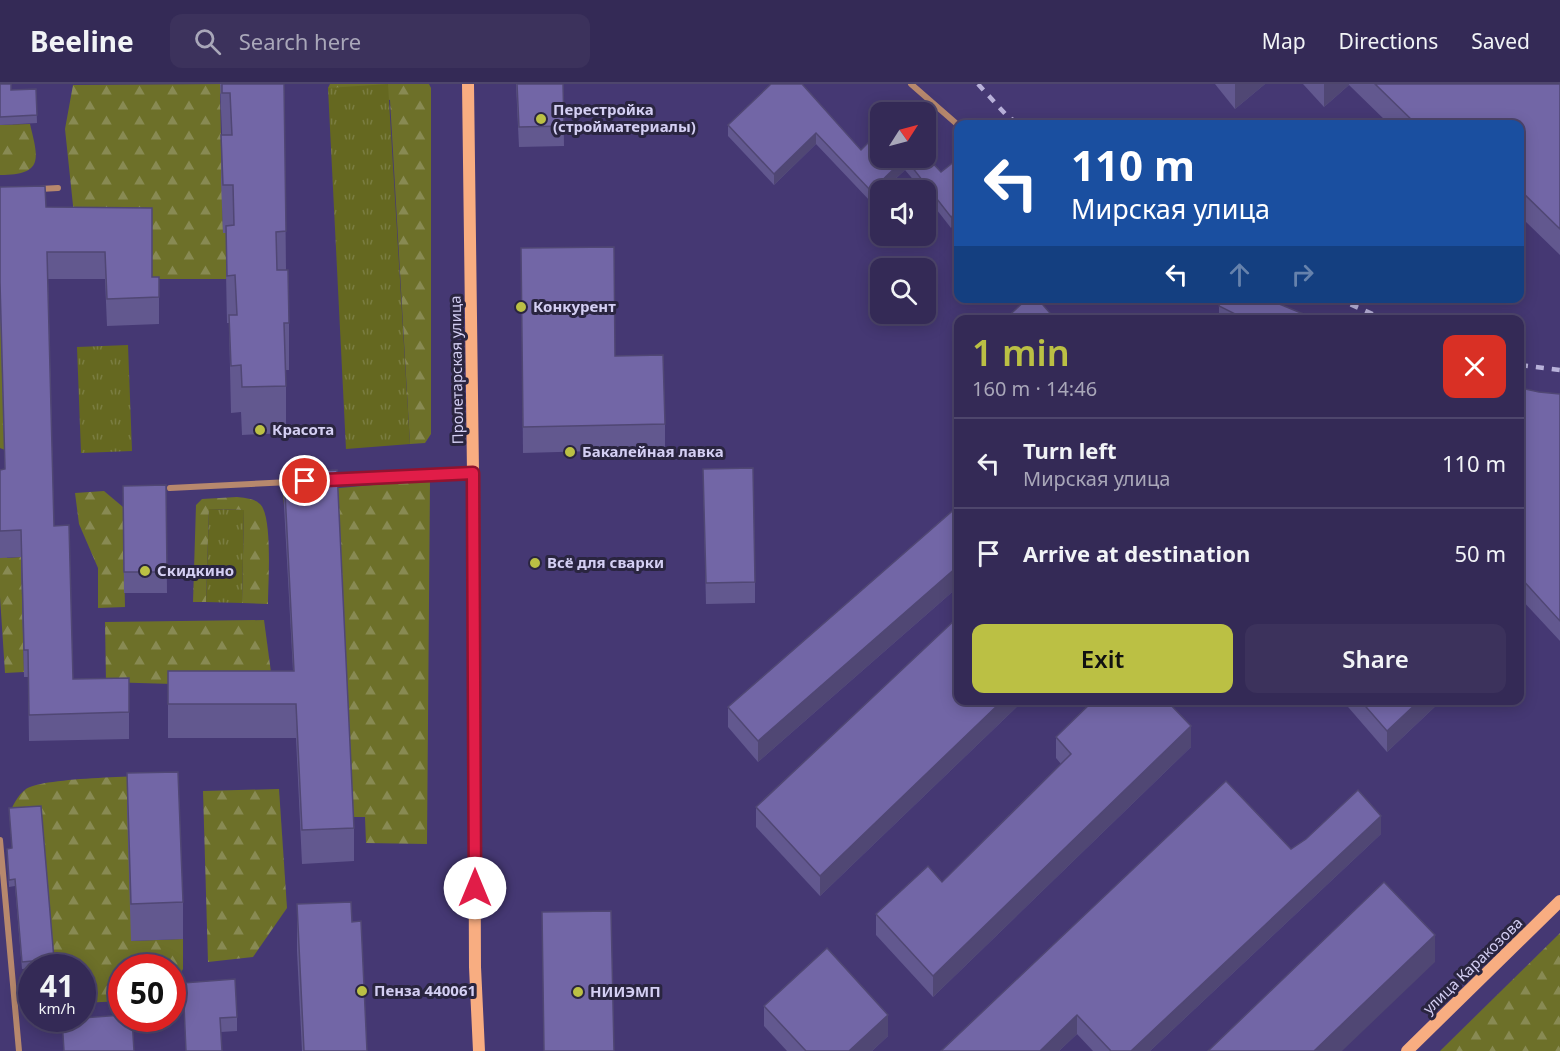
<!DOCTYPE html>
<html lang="en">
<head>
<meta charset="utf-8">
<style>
	:root { --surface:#342a56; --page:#3c325c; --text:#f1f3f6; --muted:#a9a7b9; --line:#4e466c; --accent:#bbc044 }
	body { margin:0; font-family:"Noto Sans",sans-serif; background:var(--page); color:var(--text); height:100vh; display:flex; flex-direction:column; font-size:22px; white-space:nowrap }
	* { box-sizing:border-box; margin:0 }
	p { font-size:20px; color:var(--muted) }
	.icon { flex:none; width:33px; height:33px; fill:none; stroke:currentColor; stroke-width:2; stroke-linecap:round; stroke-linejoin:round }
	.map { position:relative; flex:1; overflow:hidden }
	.drawer { position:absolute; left:954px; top:231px; width:570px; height:390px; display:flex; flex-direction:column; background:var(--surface); border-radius:12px; box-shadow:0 3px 15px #0003,0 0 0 2px var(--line) }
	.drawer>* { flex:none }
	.guide { position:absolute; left:954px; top:36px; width:570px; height:183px; border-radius:12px; box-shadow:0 3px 15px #0003,0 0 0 2px var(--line); background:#1a4fa0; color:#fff; overflow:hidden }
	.needle { width:39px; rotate:54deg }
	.fabs { position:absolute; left:870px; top:18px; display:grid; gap:12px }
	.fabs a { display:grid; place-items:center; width:66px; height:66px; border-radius:12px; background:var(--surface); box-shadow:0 3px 15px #0003,0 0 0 2px var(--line); font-size:30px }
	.speed { position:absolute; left:18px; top:870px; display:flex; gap:12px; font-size:30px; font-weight:700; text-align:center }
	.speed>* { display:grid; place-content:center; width:78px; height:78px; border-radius:50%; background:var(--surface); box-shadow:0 3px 15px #0003,0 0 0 2px var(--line); line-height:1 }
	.speed small { font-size:15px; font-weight:400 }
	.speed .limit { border:9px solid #d22; background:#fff; color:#111 }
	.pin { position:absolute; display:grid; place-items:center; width:51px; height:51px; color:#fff; margin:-26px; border:3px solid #fff; border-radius:50%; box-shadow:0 2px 6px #0007 }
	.me { position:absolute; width:66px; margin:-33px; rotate:0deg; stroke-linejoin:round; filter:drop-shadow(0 0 4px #0008) }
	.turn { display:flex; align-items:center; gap:21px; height:126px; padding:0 18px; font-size:27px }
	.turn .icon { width:78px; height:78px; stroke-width:2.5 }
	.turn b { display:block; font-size:42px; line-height:51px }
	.lanes { display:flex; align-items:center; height:57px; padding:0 18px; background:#0003; justify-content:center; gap:30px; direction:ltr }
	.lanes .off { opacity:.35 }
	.round { display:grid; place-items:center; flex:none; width:63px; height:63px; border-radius:12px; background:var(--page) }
	.headline { display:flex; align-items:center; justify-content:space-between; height:102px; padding:0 18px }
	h1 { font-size:36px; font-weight:600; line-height:45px; color:var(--accent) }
	.action { display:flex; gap:12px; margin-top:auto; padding:12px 18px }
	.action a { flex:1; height:69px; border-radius:12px; background:var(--accent); color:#111; font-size:24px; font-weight:600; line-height:69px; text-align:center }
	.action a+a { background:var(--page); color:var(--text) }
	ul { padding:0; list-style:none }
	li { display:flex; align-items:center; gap:18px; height:90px; padding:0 18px; border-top:2px solid var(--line) }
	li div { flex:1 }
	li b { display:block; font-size:22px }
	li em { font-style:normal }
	header { display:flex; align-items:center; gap:36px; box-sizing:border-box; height:84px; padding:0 30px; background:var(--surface); border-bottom:2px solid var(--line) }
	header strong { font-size:28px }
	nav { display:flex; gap:33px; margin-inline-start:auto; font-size:21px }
	.search { width:420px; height:54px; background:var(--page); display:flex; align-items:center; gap:15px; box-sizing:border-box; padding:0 21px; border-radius:12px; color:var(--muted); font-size:22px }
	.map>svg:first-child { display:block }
	.forest { fill:url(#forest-firs) }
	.park { fill:url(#park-tufts) }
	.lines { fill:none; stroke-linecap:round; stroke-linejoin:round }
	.minor { stroke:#b7886d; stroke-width:6 }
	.secondary { stroke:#f8ad81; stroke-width:12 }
	.rail { stroke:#b8b1da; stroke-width:4.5; stroke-dasharray:8 8; stroke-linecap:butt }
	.wall { fill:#62588f }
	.shaded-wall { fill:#504774 }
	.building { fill:#7266a6; stroke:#504774; stroke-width:1.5 }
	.route-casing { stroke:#92132f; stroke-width:15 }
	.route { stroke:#e11d48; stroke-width:10 }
	.poi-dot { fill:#bbc044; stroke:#2a2540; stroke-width:2 }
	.labels { text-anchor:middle; stroke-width:6; stroke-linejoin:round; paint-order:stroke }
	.poi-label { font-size:15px; font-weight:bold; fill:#d4cff3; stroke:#2a2540; text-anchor:start }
	.street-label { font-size:15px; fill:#d4cff3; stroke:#2a2540 }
</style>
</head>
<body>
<header>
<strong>Beeline</strong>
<div class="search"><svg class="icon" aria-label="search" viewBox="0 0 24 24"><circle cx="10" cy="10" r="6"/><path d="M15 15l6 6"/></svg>Search here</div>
<nav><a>Map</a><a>Directions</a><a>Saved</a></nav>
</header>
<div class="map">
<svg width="1560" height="967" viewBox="0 0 1560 967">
	<defs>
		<pattern id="forest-firs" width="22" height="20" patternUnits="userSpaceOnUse" patternTransform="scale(1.5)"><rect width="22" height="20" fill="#6d7029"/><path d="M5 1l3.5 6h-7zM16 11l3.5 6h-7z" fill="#888a53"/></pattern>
		<pattern id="park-tufts" width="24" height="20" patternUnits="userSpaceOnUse" patternTransform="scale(1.5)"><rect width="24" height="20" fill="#656820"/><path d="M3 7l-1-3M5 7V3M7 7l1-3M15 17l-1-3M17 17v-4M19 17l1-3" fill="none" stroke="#7a7d41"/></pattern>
	</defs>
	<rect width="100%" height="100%" fill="#453873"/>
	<g class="forest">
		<polygon points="229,0 220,10 223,148 233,148 226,195 152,195 76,150 65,45 73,1"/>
		<polygon points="330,0 429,0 431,4 431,350 425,359 410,360 390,16 328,4"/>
		<path d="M30 40C38 74 45 91 0 91V41Z"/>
		<polygon points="0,213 5,366 0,364"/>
		<polygon points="430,396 427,760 366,759 365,733 352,733 336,420 284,422 283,409"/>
		<polygon points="0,399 7,474 21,473 24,588 5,589 0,513"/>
		<polygon points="104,407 123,423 125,523 98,524 98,484 79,440 75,409"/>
		<path d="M237 413C244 414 254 414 260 420 273 432 268 500 268 520L242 519 244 426 209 425 206 518H193L196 421 202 415Z"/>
		<polygon points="264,536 273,603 106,598 105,538"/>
		<path d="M178 691 131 857 183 855V885L173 901 172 884H122L121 917 83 919 82 884 37 883 9 731C13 721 17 712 26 705 43 693 151 692 178 691Z"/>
		<polygon points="279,705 287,824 253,873 208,878 203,707"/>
		<polygon points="1560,849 1560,967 1440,967"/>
	</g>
	<g class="park">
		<polygon points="388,0 410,360 346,365 328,4"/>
		<polygon points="128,261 132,367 81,369 77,263"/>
		<polygon points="209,425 244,426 242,519 206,518"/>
	</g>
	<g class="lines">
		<g class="minor">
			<polyline points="911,0 958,41"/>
			<polyline points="40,105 58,104"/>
			<polyline points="330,396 473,389"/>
			<polyline points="170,404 290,398"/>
			<polyline points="0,756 19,967"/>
		</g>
		<g class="secondary">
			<polyline points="468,0 473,389 475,883 479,967"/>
			<polyline points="1407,967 1560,817"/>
		</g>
		<g class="rail">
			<polyline points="978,0 1008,33 1020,40"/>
			<polyline points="1336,214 1386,236"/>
			<polyline points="1520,281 1560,286"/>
		</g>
	</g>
	<g class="wall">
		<polygon points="0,0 11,6 36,5 37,39 0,41"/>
		<polygon points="220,0 284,0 286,186 289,239 289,286 286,286 286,349 242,351 241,328 231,329 229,239 227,239 226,189 226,149 223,149 221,98 222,51"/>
		<polygon points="516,0 563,0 564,62 519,63"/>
		<polygon points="771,0 861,66 926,74 941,88 955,77 951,144 926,112 926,106 922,106 905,86 871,118 816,60 774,101 728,52 728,41"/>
		<polygon points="1215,0 1265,0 1235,25"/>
		<polygon points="1303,0 1560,0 1560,171 1520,132 1520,40 1389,40 1349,1 1324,23"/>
		<polygon points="0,103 46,123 152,193 159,213 159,240 107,242 105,195 48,195 54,442 73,595 129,628 129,655 29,657 28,593 24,593 21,473 0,474 0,386 5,385 0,225"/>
		<polygon points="521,164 615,272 665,340 665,365 523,369"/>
		<polygon points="1219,222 1318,236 1219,236"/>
		<polygon points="1520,304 1539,308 1560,310 1560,557 1520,514"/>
		<polygon points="703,385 755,498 755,519 706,520"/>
		<polygon points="284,388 354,744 354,777 302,780 296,654 168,654 168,587 293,587 284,422"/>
		<polygon points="166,401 167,509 124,509 123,402"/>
		<polygon points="958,422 958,503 758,678 728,643 728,623"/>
		<polygon points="958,616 1024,616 820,812 756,743 756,723"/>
		<polygon points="1342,616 1442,616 1387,668"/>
		<polygon points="1056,653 1191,663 933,913 876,851 876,830 942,798 1061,680 1056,674"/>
		<polygon points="127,689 183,818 183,855 131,857 127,726"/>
		<polygon points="9,724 54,875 54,882 22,885 15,802 9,803 7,772 7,765 12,764"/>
		<polygon points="1381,750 1150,967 1093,967 1077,950 1059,967 941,967 1291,765"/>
		<polygon points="297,820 352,838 367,967 302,967 297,867"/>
		<polygon points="183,899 237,933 237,947 221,948 222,967 186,967"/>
		<polygon points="764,922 888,952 872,967 787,967 764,942"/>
	</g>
	<g class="shaded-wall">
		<polygon points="1235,0 1265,0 1235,25"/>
		<polygon points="1324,0 1349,0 1349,1 1324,23"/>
		<polygon points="816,49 816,60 774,101 774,90"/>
		<polygon points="905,74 905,86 883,106 880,106 880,109 871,118 871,107"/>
		<polygon points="958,127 958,138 951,144 951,133"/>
		<polygon points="958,482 958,503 758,678 758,657"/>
		<polygon points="1003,616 1024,616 820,812 820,792"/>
		<polygon points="1420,616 1442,616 1387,668 1387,647"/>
		<polygon points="1191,642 1191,663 933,913 933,892"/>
		<polygon points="1381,732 1381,750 1150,967 1131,967"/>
		<polygon points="1435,851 1435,878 1342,967 1314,967"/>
		<polygon points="888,931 888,952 872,967 849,967"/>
		<polygon points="1077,931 1077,950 1059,967 1040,967"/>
	</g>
	<g class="building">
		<polygon points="0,0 11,0 11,6 36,5 37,31 0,33"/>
		<polygon points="222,0 284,0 286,147 276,148 277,186 288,186 289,239 284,239 286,302 242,303 241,281 231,282 229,231 237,231 235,191 227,192 226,142 234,141 233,101 223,101 221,51 232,51 230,9 222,9"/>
		<polygon points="517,0 563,0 564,42 519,43"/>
		<polygon points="771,0 802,0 861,66 880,47 880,74 926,74 926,72 941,88 955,77 958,81 958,127 951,133 905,74 871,107 816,49 774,90 728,41"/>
		<polygon points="1375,0 1560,0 1560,145 1520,106 1520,40 1416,40"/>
		<polygon points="45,102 46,123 152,124 152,193 159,193 159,213 107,215 105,168 47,168 54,442 69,441 73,595 129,594 129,628 29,631 28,566 24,566 21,446 0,447 0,386 5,385 0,198 0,103"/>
		<polygon points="614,163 615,272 663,271 665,340 523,343 521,164"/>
		<polygon points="1028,214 1037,214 1056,236 1004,236"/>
		<polygon points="1222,214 1265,214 1318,236 1247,236 1219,222"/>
		<polygon points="1520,304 1539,308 1560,310 1560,537 1520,493"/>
		<polygon points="753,384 755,498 706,499 703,385"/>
		<polygon points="337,386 354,744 302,746 296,620 168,620 168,587 294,587 284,388"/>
		<polygon points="166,401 167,488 124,488 123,402"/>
		<polygon points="958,422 958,482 758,657 728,623"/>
		<polygon points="958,533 958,616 1003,616 820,792 756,723"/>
		<polygon points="1094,616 1166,616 1191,642 933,892 876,830 928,782 942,798 1071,670 1056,653"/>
		<polygon points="1360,616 1420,616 1387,647"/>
		<polygon points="178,688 183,818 131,820 127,689"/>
		<polygon points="1226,697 1291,765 1306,755 1358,706 1381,732 1131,967 1111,967 1077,931 1040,967 941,967"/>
		<polygon points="41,722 54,875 22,878 15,795 9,796 7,765 12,764 9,724"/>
		<polygon points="1384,798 1435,851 1314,967 1208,967"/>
		<polygon points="351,818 352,838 361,837 367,967 304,967 297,820"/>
		<polygon points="611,827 614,967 544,967 542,828"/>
		<polygon points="827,864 888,931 849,967 806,967 764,922"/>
		<polygon points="235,895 237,933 220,934 222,967 186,967 183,899"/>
		<polygon points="122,931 122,934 132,934 134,967 64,967 62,935 82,934"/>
	</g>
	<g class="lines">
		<g class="route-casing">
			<polyline id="route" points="305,397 473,389 475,804"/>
		</g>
		<use href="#route" class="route"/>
	</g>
	<g class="poi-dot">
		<circle cx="541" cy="35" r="6"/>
		<circle cx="521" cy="223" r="6"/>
		<circle cx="260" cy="346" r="6"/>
		<circle cx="570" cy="368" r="6"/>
		<circle cx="535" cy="479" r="6"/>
		<circle cx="145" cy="487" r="6"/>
		<circle cx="362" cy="907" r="6"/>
		<circle cx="578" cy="908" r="6"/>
	</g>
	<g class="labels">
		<g class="poi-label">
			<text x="553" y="31">Перестройка<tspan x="553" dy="17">(стройматериалы)</tspan></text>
			<text x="533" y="228">Конкурент</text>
			<text x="272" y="351">Красота</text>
			<text x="582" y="373">Бакалейная лавка</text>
			<text x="547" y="484">Всё для сварки</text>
			<text x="157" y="492">Скидкино</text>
			<text x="374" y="912">Пенза 440061</text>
			<text x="590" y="913">НИИЭМП</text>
		</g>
		<g class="street-label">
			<text transform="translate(457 286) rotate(-91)" y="5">Пролетарская улица</text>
			<text transform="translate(1473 882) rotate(-44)" y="5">улица Каракозова</text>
		</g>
	</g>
</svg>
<div class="fabs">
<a><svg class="needle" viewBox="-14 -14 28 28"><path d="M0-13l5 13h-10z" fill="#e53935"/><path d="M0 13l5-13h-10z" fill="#a9a7b9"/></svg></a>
<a><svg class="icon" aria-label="sound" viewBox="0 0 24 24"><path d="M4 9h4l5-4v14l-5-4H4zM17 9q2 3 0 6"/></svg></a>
<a><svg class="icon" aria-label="search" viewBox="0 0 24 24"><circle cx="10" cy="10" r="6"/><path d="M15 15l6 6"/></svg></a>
</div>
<div class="speed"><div>41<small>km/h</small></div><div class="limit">50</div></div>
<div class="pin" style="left:305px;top:397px;background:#d93025"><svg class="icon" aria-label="arrive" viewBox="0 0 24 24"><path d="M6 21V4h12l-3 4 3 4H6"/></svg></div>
<svg class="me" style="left:475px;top:804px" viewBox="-20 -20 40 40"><circle r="19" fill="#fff"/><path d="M0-13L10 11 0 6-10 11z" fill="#e11d48"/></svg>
<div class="guide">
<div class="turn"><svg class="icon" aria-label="left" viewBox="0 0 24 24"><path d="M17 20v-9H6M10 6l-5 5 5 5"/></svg><div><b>110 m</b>Мирская улица</div></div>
<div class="lanes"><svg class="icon" aria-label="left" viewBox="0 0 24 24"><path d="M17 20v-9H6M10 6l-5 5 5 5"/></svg><svg class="icon off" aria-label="ahead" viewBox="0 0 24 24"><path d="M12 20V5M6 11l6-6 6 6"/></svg><svg class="icon off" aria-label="right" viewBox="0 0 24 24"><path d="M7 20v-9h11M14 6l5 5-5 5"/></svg></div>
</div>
<section class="drawer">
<div class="headline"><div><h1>1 min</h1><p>160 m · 14:46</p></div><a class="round" style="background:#d93025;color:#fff"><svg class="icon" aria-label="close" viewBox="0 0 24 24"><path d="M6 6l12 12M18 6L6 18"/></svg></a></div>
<ul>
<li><svg class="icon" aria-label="left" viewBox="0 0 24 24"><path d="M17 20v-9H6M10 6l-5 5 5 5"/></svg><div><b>Turn left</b><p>Мирская улица</p></div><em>110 m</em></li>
<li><svg class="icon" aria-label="arrive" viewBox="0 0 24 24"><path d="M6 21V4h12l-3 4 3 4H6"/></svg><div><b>Arrive at destination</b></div><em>50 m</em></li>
</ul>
<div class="action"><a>Exit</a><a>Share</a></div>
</section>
</div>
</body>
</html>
